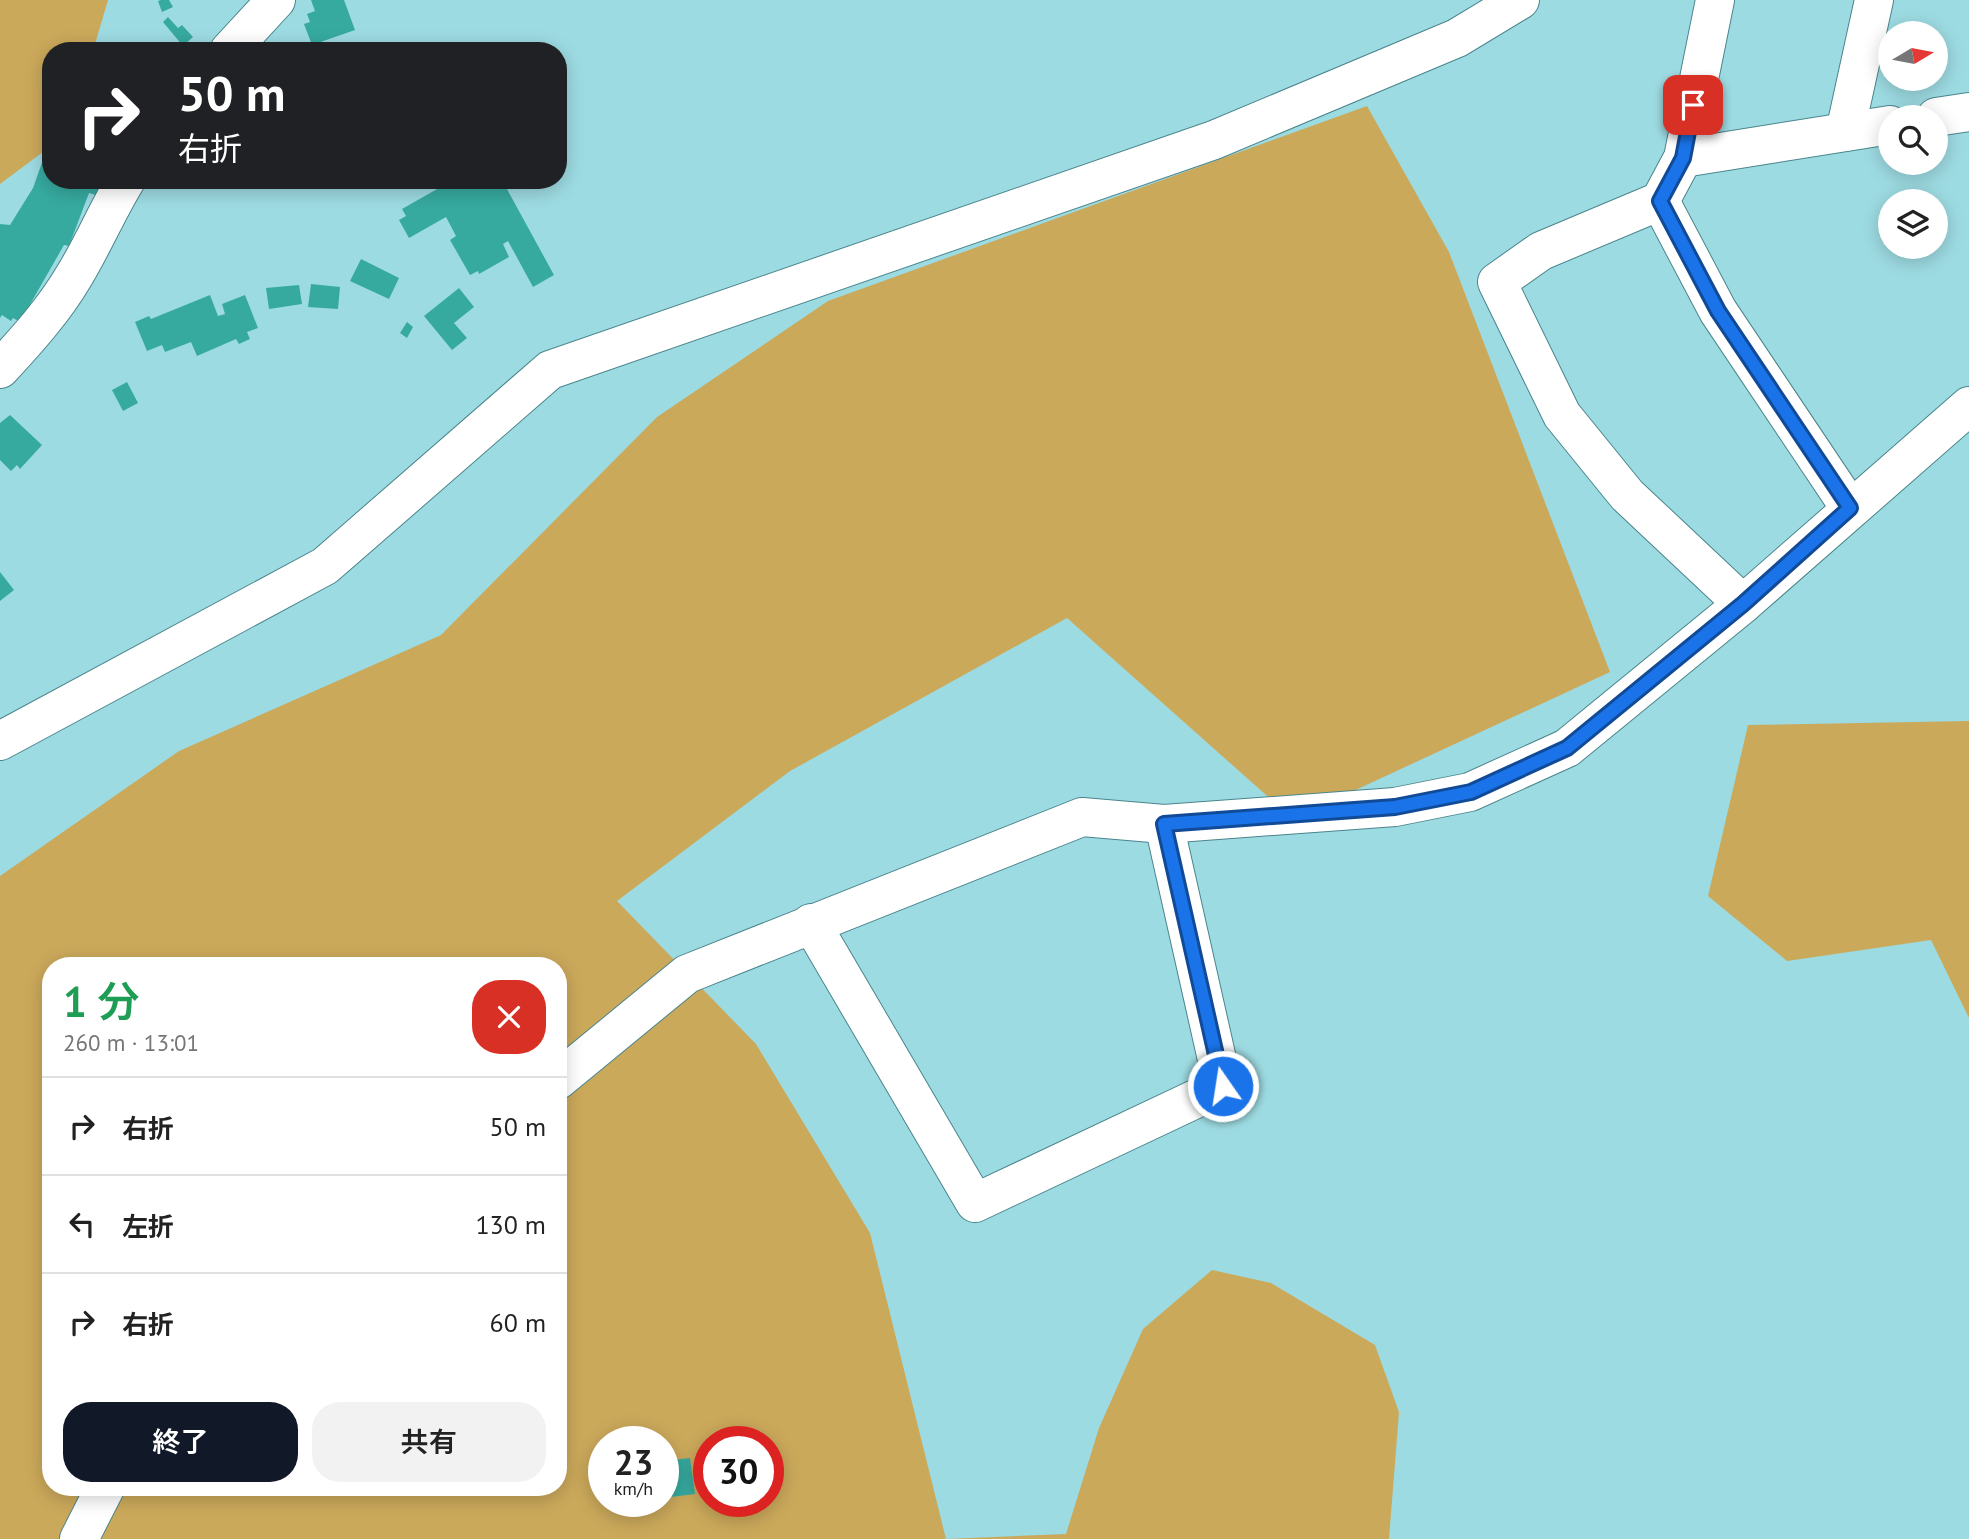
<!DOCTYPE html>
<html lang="ja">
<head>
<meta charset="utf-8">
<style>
	:root { --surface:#fff; --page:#f2f2f2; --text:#222; --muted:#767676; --line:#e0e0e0; --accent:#111827 }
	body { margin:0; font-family:"PT Sans","Noto Sans JP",sans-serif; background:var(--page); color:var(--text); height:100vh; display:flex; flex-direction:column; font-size:26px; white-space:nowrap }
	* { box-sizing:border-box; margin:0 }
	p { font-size:23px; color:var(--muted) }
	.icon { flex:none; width:38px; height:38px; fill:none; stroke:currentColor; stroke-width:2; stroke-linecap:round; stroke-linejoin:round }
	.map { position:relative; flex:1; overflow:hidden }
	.details { position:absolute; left:42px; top:957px; width:525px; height:539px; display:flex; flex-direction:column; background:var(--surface); border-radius:28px; box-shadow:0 4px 18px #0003 }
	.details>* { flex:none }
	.banner { position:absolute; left:42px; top:42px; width:525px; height:147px; border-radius:28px; box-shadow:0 4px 18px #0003; background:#202124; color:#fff; overflow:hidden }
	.needle { width:46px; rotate:80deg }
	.controls { position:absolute; left:1878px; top:21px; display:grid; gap:14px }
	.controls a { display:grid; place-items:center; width:70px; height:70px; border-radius:50%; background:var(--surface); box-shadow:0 4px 18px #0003; font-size:35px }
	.speed { position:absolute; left:588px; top:1426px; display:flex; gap:14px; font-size:35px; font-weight:700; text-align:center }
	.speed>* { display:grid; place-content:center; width:91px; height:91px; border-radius:50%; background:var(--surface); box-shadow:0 4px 18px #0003; line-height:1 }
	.speed small { font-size:18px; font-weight:400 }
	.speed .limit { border:10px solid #d22; background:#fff; color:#111 }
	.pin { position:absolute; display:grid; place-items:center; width:60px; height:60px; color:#fff; margin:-30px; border-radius:14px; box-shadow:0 4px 10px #0006 }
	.me { position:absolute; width:77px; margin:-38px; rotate:347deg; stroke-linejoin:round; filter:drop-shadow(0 0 5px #0008) }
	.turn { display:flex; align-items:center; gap:24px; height:147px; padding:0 21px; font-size:32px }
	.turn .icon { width:91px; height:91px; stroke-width:2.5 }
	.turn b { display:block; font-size:49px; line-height:60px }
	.round { display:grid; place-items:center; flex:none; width:74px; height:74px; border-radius:28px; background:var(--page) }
	.overview { display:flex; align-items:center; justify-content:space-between; height:119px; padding:0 21px }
	h1 { font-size:42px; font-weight:600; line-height:52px; color:#1e9e55 }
	.cta { display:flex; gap:14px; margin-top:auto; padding:14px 21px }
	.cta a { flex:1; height:80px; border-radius:28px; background:var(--accent); color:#fff; font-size:28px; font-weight:600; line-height:80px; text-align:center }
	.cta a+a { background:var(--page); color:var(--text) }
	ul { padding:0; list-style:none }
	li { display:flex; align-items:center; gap:21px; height:98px; padding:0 21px; border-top:2px solid var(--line) }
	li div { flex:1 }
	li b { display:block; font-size:26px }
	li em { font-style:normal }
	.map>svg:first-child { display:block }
	.green { fill:#cba95b; fill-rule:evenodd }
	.building { fill:#37aaa0 }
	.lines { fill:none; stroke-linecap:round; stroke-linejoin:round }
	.minor-casing { stroke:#4a858c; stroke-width:40 }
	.tertiary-casing { stroke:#4a858c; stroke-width:40 }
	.minor { stroke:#fff; stroke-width:38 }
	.tertiary { stroke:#fff; stroke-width:38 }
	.route-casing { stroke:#114b97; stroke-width:18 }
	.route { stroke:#1a73e8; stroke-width:12 }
</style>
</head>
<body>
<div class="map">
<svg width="1969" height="1539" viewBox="0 0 1969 1539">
	<rect width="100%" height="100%" fill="#9ddbe2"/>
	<g class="green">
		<polygon points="0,0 108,0 93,51 51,51 51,146 0,184"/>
		<path d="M1367 106 1449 252 1610 672 1293 819 1067 618 790 771 617 901 756 1044 870 1233 946 1539 1066 1534 1099 1428 1143 1329 1212 1270 1271 1283 1375 1345 1399 1412 1389 1539H0V876L179 751 441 635 657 417 828 301ZM51 966H558V1488H51ZM604 1442H663V1502H604ZM709 1442H768V1502H709Z"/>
		<polygon points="1969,721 1969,1018 1931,940 1787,961 1708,896 1748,725"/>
	</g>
	<g class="building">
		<polygon points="161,0 169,0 173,7 162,12 158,1"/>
		<polygon points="311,0 344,0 355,30 312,45 304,24 310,22 307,14 315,11"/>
		<polygon points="168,17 178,28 182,25 193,37 183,46 163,22"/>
		<polygon points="51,124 51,140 45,138"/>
		<polygon points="50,140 51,180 105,180 99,196 89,193 69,246 64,245 20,322 13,318 11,321 2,315 0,318 0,224 10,225 33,188"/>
		<polygon points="453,180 502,180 554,275 533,287 508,241 503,244 509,257 479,274 478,271 470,275 450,240 456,236 446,217 409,238 399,220 406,216 402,209"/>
		<polygon points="361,259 399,278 389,299 350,281"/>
		<polygon points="311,284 340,287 338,309 308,307"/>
		<polygon points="299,285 302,304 269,309 266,288"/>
		<polygon points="459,288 474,307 454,323 467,338 452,350 424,316"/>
		<polygon points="210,295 218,316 225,314 222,304 245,295 258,328 247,332 250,339 239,344 236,339 197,356 191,342 165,352 162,345 147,351 135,322 149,316 151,319"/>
		<polygon points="407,322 413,327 407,338 400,333"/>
		<polygon points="127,382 138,403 123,411 112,390"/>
		<polygon points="10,415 42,445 20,469 17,465 11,471 0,460 0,423"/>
		<polygon points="0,572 14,590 0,601"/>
		<polygon points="690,1458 695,1494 663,1498 663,1461"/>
	</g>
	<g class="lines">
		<g class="minor-casing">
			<g id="minor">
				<polyline points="1715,0 1683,158 1660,201 1541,251 1497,282 1562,415 1627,495 1743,604"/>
				<polyline points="229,51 276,0"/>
				<polyline points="1936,117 1969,112"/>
				<polyline points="1845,132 1874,0"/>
				<polyline points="1683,158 1890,125"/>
				<polyline points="1660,201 1718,311 1850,508"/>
				<path d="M0 369C27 340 54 310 74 276 93 245 107 211 126 180"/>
				<polyline points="811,923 975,1203 1223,1086 1164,824"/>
				<polyline points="558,1080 687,974 1082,817 1164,824 1395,807 1470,792 1567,748 1743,604 1969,406"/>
				<polyline points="79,1539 105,1488"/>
			</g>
		</g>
		<g class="tertiary-casing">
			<polyline id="tertiary" points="0,741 325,566 550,370 1214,140 1457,38 1520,0"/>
		</g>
		<use href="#minor" class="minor"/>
		<use href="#tertiary" class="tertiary"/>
	</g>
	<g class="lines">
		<g class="route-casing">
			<polyline id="route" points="1223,1086 1164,824 1395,807 1471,792 1567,748 1743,604 1850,508 1718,311 1660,201 1683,158 1693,105"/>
		</g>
		<use href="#route" class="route"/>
	</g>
</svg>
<div class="controls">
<a><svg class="needle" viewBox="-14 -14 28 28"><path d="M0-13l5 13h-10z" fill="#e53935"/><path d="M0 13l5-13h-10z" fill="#767676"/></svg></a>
<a><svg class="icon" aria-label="search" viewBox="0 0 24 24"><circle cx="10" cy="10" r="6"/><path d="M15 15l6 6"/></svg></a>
<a><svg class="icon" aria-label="layers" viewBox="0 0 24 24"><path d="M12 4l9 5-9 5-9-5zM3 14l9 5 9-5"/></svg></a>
</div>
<div class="speed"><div>23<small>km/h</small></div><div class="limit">30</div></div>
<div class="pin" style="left:1693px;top:105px;background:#d93025"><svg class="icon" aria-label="arrive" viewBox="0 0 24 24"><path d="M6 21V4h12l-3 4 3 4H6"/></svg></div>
<svg class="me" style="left:1223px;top:1086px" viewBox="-20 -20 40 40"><circle r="17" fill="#1a73e8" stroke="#fff" stroke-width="3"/><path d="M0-11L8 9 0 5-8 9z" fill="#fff"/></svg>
<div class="banner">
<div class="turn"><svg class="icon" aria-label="right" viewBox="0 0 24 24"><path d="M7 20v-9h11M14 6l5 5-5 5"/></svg><div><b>50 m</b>右折</div></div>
</div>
<section class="details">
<div class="overview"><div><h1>1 分</h1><p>260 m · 13:01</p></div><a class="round" style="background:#d93025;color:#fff"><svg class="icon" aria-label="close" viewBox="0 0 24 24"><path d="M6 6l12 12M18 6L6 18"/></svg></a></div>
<ul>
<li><svg class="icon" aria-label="right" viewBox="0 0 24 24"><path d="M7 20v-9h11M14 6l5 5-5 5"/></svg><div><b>右折</b></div><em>50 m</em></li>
<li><svg class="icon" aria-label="left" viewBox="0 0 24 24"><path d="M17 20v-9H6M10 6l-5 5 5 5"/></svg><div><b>左折</b></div><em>130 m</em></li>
<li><svg class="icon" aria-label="right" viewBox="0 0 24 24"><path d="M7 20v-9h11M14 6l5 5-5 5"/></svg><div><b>右折</b></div><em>60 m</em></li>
</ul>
<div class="cta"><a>終了</a><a>共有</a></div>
</section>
</div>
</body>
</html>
